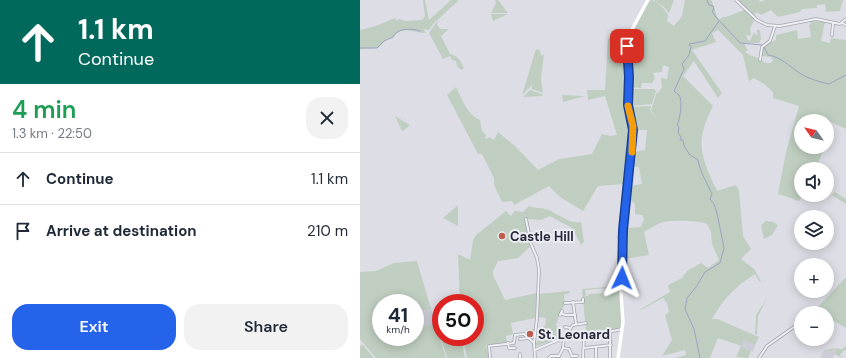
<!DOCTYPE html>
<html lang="en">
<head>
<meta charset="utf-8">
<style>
	:root { --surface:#fff; --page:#f2f2f3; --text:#1f2937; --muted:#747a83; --line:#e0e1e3; --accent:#2563eb }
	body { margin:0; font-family:"DM Sans",sans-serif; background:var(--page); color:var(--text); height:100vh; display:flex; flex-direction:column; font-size:15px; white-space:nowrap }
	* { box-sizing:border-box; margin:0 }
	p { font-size:13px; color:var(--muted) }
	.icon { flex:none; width:22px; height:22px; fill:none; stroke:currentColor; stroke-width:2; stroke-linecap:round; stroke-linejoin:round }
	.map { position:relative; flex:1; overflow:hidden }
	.panel { display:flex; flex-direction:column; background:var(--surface); width:360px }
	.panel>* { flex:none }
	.top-card { background:#00695c; color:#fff; overflow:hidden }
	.needle { width:26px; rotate:304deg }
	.fabs { position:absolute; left:434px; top:114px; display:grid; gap:8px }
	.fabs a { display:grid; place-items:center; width:40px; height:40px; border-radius:50%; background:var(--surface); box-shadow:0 2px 10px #0003; font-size:20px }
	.speed { position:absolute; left:12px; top:294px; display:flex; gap:8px; font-size:20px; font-weight:700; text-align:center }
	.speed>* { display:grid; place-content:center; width:52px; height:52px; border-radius:50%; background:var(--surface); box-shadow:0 2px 10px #0003; line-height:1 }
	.speed small { font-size:10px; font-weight:400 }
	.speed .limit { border:6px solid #d22; background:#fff; color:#111 }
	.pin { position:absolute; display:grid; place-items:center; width:34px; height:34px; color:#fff; margin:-17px; border-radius:8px; box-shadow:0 2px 6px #0006 }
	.me { position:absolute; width:44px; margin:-22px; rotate:2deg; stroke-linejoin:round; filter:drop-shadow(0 0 3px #0008) }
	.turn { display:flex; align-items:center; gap:14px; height:84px; padding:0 12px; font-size:18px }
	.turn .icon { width:52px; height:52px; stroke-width:2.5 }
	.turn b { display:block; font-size:28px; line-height:34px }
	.round { display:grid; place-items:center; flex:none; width:42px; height:42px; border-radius:16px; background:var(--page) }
	.head { display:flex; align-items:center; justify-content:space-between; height:68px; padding:0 12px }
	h1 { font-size:24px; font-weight:600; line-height:30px; color:#1e9e55 }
	.cta { display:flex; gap:8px; margin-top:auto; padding:8px 12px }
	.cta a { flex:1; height:46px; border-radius:16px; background:var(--accent); color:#fff; font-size:16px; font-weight:600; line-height:46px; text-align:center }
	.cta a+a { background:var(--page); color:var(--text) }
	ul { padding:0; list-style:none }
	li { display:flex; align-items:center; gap:12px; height:52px; padding:0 12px; border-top:1px solid var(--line) }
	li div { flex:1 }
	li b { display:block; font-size:15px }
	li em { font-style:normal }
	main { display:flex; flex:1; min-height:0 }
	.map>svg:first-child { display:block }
	.built { fill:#cccdd6 }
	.green { fill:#bfcec0 }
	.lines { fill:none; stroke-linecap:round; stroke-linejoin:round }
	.stream { stroke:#9ca3c2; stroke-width:1 }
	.street-casing { stroke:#a3a4ae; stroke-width:3.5 }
	.street { stroke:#eff0f4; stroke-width:2 }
	.secondary { stroke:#fff; stroke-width:3.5 }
	.route-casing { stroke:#184099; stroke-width:10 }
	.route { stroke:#2563eb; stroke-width:7 }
	.slow { stroke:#f59e0b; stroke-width:7 }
	.poi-dot { fill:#be5e4e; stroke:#ecedf3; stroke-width:1.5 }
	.labels { text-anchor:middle; stroke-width:4; stroke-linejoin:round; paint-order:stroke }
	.poi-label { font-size:13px; font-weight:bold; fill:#282a3a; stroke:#ecedf3; text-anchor:start }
</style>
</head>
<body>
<main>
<section class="panel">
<div class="top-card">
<div class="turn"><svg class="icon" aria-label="ahead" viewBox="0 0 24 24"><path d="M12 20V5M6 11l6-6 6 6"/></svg><div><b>1.1 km</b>Continue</div></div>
</div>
<div class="head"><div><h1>4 min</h1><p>1.3 km · 22:50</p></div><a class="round"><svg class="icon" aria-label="close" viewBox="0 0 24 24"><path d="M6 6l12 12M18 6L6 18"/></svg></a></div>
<ul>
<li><svg class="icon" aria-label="ahead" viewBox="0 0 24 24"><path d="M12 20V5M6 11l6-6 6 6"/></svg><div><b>Continue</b></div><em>1.1 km</em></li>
<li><svg class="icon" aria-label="arrive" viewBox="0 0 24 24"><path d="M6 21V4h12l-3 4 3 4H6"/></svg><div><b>Arrive at destination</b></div><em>210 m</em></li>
</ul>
<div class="cta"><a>Exit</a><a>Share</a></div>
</section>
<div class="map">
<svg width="486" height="358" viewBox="0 0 486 358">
	<rect width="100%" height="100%" fill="#dddee5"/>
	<g class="built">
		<polygon points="71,309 76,324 56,327 55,316 57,316 56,311"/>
		<polygon points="384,340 395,345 393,352 381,346"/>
		<polygon points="474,348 477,349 473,358 460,358 464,350 472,351"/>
	</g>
	<g class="green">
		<path d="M63 0H65L69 20 91 0H99L74 23 69 30 63 29 66 33C54 33 41 24 33 38L27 39 18 48 0 49V30L16 26 35 18 37 21 39 19 45 21 62 20 65 16Z"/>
		<polygon points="135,0 138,0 148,13 131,13 136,3"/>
		<path d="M286 0 267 39 268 79 264 92 267 93C267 107 272 120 272 135H269L268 137H271L261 287 225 290 226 296H228L229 294 254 292 257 291V288H261V328L228 335 211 336 220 335 226 331 222 289 257 286 259 239 256 237 259 235 264 184 238 186 223 211 200 197 189 186 154 205 152 201 142 202 134 185V178L122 154H118L87 95 96 87C101 97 108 116 120 120L122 131 126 135 125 138 127 139 129 137 134 140 138 132 156 147 178 170 199 159 232 154 242 134 250 136 257 135 245 96 228 100 227 90H245L248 39 251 36 255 39H266Z"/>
		<path d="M289 0C298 0 304 8 308 15L307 21 314 26 322 16 325 0H351C355 7 355 14 359 20L363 17H366L384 10 395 19 390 28 391 35 389 36 386 34 387 39 390 41 394 32 397 36V30H400L401 39 399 43H385V46L388 50 385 52C391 57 400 57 405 63H411L413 60 411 57 402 56V46L416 40V35L437 30 438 39 451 37 449 25 451 24 450 21 465 22 461 41 470 43 471 38 486 40V129L466 120 441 121V147L464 148 456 169H441V195H443L439 201 418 194 426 152 439 106 413 98V92L404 84 394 78 389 81 383 55 358 30 352 33 356 42 332 50 362 93 358 98 334 61 323 76 353 106C334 142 341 157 357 191L376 185 379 190 383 236 391 249 381 259 394 269 401 281H399L395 274C375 287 364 298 352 319H357L399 337 395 345 384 340 381 346 391 351 388 358 376 357 381 346 358 338 350 358H314L326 355 325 350 302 356 312 340 305 315 309 312 307 303 303 298 281 310H279L310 292 308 285 322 278 327 271 341 263 348 268 359 260 352 244 351 232 347 224C340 220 311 220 303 222 297 224 289 229 284 232L289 255 265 259 266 246 268 245 267 228 281 227 284 219 282 215 275 214V204L268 198 270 186 282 184 279 167 272 166 273 152 285 150 287 130H274L269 107 291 106 290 110 296 119 291 110 297 92 298 93 302 88 301 78 307 79 309 67 303 65 302 72 293 73 295 78 292 83H282L281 88 270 87 268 41Z"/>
		<polygon points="294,0 314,0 309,13 303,6"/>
		<polygon points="380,0 399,0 400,2 405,0 483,0 480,11 466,12 465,4 457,5 457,8 442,9 440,12 418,17 411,10 401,15 397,12 394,15 378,1"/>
		<polygon points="131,14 148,14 133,21"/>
		<path d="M78 20 77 25 80 29H89L81 36 90 54C98 56 100 60 104 68L101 70 97 66 96 61 92 60 90 56 83 59 69 33Z"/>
		<polygon points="176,49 180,50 181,56 184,54 181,79 183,93 172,89 172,85 162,95"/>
		<polygon points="273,89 294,89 296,91 292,104 271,106 270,97"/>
		<polygon points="170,90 182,94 183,96 163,97"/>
		<polygon points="202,95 225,96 203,102"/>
		<polygon points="35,116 50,125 43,131 40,128 43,124 40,127"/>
		<polygon points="475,192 486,199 486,204 472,195"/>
		<polygon points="97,206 98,207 98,226 83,218"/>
		<path d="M169 206C175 209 179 207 185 209 197 212 210 225 221 222L224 242 221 245 212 228 190 216 181 220 168 219 173 244 169 241 171 246 158 258 138 261 133 271V275L145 300 177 293 175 318 151 323 153 334 146 336 147 343 126 345 129 358H107L103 337H115V303H100L98 254 110 260 113 240 116 235 146 211 151 216 155 211 163 212Z"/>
		<polygon points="406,221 413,222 418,225 412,235 404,239 401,225"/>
		<polygon points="57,261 71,309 57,311 57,316 55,316 55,303 21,303 21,337 55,337 55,322 57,327 75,324 86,358 16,358 0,339 0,272 16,271 34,263"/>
		<polygon points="486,277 486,328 467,317 467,313 459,313 455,310"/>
		<polygon points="209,291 210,293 204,295 205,305 201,310 196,325 199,330 198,333 202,332 203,337 177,346 175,344 179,340 177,334 183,333 183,326 185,326 186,318 178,317 179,294"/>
		<polygon points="407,298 398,316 397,334 395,335 396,315"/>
		<polygon points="81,311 81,337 101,337 105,358 87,358 73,313"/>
		<polygon points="167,329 174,329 173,340 166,334"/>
		<polygon points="3,345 13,357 14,358 0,358 0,346"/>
		<polygon points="486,346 486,350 484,350 480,355 482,358 474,354 476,350 474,348 472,351 464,350 474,348 482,349"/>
	</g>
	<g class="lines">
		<g class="stream">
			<polyline points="347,0 349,5 353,6 354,10 352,11 355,16 380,43 402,45"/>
			<path d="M404 47 408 55C421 57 430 67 441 74 449 79 460 82 469 84L486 75"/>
			<path d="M0 48H17L24 41 33 37C36 28 53 28 60 31"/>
			<path d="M340 358 334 329 325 309 327 298 336 287 345 272 360 263 364 248 357 213 354 204 350 199 352 194C348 185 340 172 338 160L330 155 324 146 323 140H320L321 137 318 133 319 127 317 125C320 121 323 100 319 95 318 94 316 93 314 91L324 69 322 64 329 55 331 47 329 44 345 41 359 21"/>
		</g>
		<g class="street-casing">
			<g id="street">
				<polyline points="376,0 397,20 407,25 420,26 456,19 480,24 486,19"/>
				<polyline points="482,23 486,25"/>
				<polyline points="472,35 473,23"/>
				<polyline points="400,60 402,47 410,41 415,26"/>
				<polyline points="166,219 171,244 177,258 179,270 177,318 174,343 175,358"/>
				<polyline points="213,302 216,324"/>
				<polyline points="205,303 223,302 223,299"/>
				<polyline points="201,313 205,315 215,315"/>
				<polyline points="454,313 455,312"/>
				<polyline points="200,315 202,311"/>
				<polyline points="205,327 210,328"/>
				<polyline points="250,332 250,358"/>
				<polyline points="209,334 219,335"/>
				<polyline points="209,337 210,329 213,325 226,323"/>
				<polyline points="160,339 168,338"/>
				<polyline points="148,343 149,348 155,348"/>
				<polyline points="236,347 236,357"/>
				<polyline points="203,348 209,349 212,356 217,356"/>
				<polyline points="224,348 251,345"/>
				<polyline points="175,350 203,338 231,336 262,329"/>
				<polyline points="199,356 203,348 204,337"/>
				<polyline points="130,358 129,346 154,343 155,335 164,334 174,343"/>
				<polyline points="160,358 160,354"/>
				<polyline points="189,358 191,356 199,356"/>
				<polyline points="223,358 224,337"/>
				<polyline points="399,358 407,346 441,322"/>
			</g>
		</g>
		<use href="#street" class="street"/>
		<polyline class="secondary" points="258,358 263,322 261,292 263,233 273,130 268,102 269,77 267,43 269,35 288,0"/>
	</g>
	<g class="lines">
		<g class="route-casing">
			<polyline id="route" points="262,278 263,230 273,130 268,105 269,77 267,46"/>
		</g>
		<use href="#route" class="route"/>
		<polyline class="slow" points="268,106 273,126 272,152"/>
	</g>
	<g class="poi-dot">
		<circle cx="142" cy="236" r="4"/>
		<circle cx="170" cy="334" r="4"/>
	</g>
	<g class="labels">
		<g class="poi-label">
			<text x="150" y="241">Castle Hill</text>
			<text x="178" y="339">St. Leonard</text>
		</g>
	</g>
</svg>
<div class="fabs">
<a><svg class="needle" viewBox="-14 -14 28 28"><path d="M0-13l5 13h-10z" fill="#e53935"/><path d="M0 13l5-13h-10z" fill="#747a83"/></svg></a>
<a><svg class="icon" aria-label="sound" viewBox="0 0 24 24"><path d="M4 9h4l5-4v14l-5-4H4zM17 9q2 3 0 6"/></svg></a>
<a><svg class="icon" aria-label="layers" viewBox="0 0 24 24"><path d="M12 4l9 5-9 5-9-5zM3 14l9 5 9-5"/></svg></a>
<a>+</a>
<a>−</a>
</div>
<div class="speed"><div>41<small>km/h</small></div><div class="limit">50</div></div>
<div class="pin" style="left:267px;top:46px;background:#d93025"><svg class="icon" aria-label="arrive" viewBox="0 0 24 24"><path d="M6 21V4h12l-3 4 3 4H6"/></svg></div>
<svg class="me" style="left:262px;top:278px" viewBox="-20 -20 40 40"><path d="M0-17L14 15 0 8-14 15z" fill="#2563eb" stroke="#fff" stroke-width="4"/></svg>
</div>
</main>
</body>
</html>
